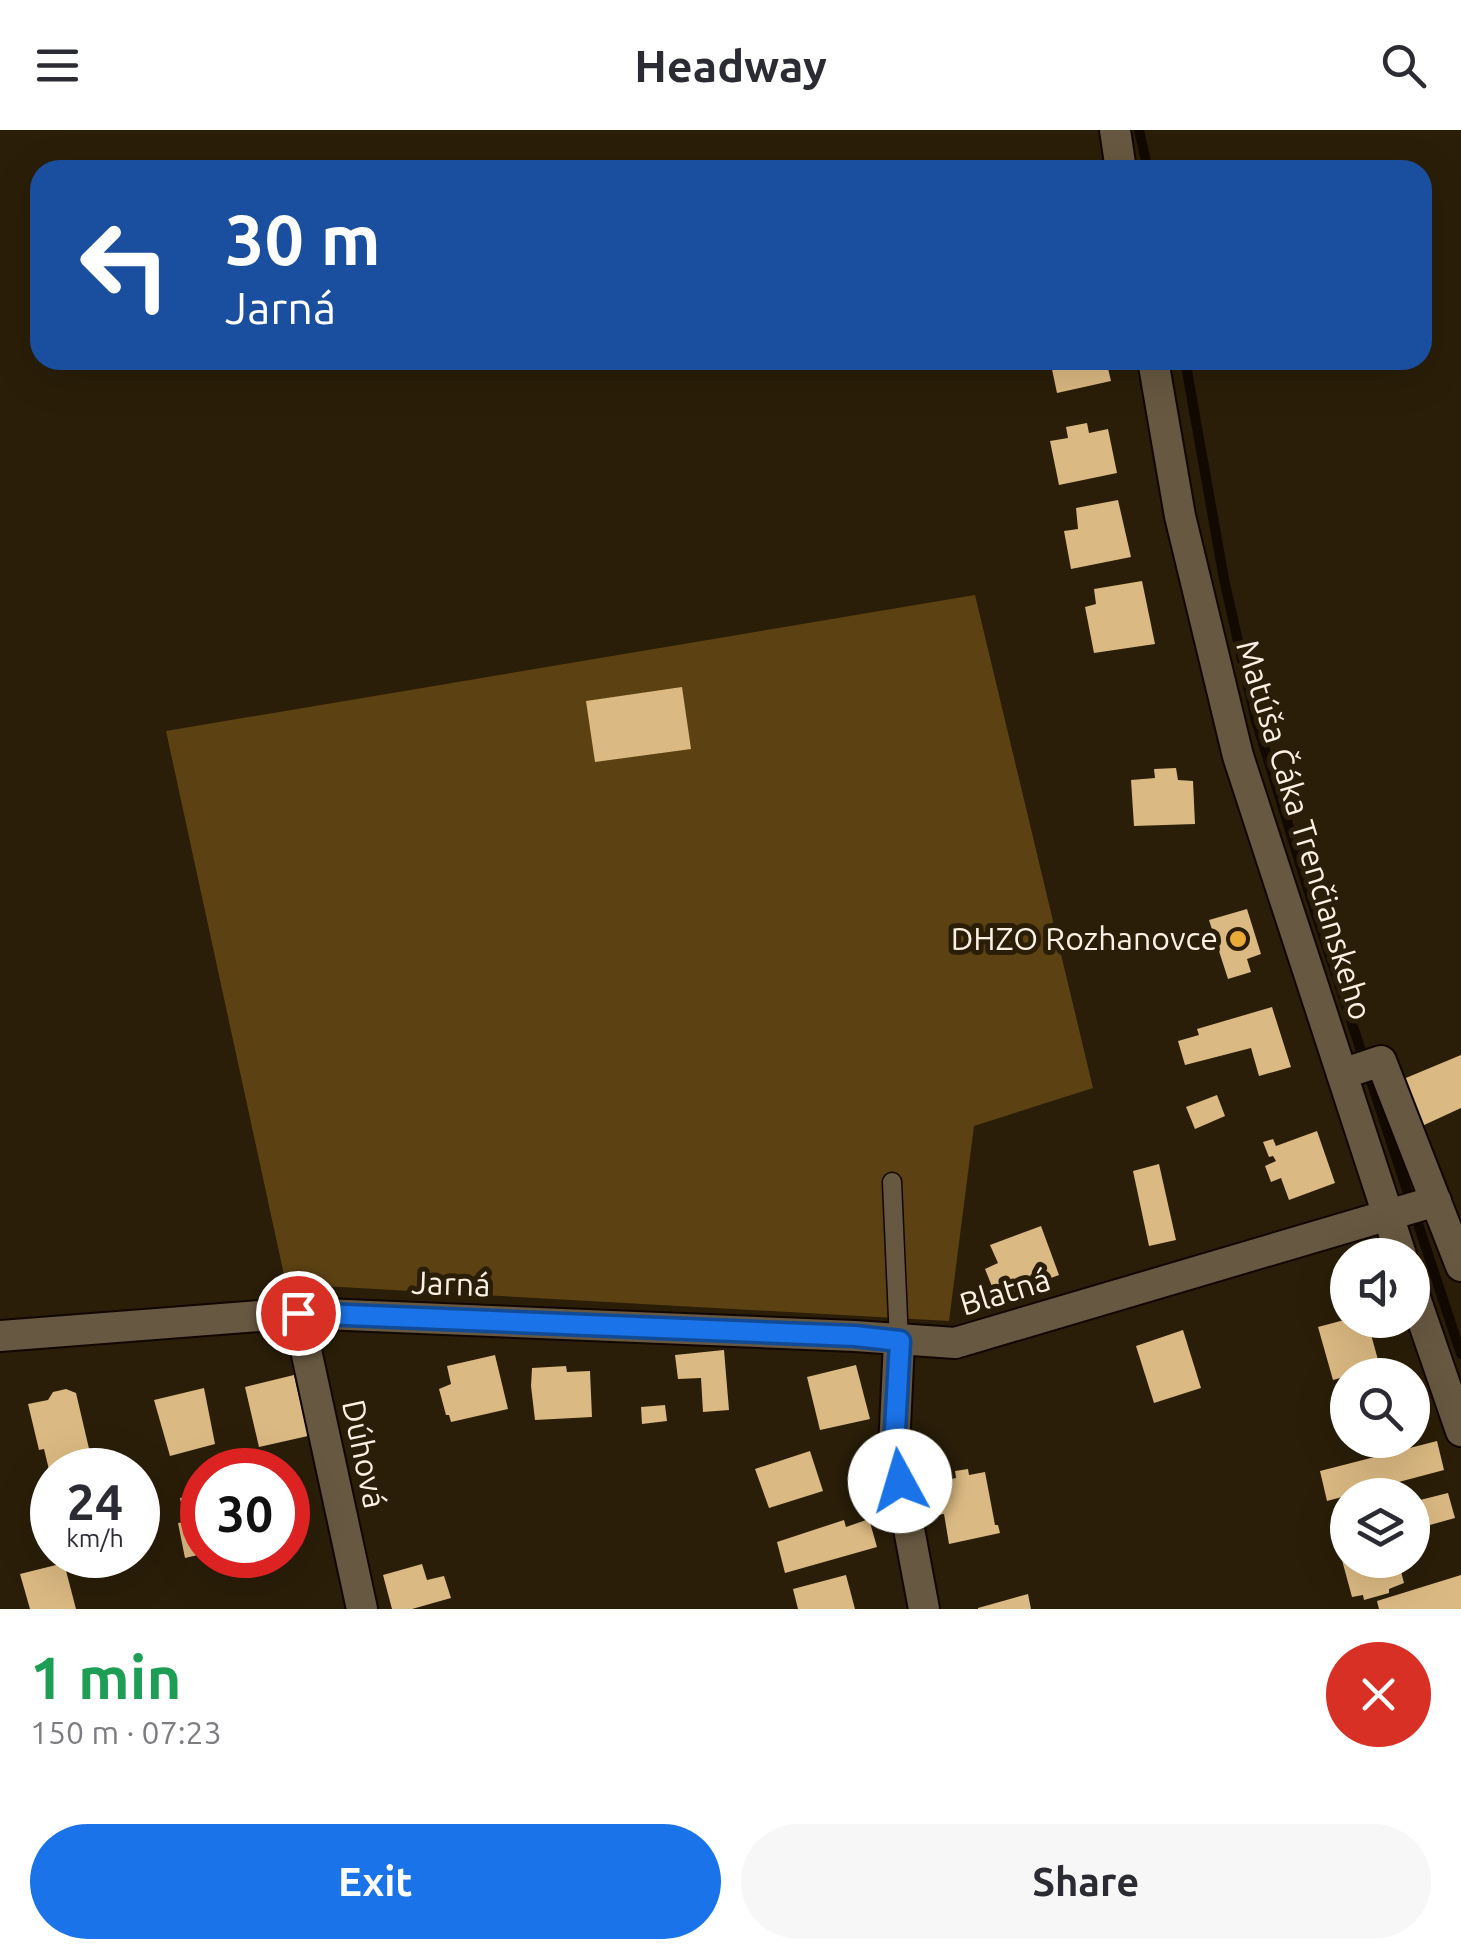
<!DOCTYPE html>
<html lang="en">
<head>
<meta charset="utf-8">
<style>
	:root { --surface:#fff; --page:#f7f7f7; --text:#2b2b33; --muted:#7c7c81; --accent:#1a73e8 }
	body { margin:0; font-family:Ubuntu,sans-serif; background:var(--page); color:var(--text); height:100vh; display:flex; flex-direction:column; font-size:38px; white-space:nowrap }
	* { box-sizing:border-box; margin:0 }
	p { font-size:32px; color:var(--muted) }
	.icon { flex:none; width:55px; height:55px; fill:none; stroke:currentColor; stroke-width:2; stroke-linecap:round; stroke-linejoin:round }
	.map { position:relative; height:1479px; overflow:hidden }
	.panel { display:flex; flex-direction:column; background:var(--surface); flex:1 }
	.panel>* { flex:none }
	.hud { position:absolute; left:30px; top:30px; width:1402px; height:210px; border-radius:30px; box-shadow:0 10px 40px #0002; background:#1a4fa0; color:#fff; overflow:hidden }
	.controls { position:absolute; left:1330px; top:1108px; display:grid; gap:20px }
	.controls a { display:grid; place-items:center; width:100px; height:100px; border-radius:50%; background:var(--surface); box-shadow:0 10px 40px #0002; font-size:50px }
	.speed { position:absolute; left:30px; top:1318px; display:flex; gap:20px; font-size:50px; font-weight:700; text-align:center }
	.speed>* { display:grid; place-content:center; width:130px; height:130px; border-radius:50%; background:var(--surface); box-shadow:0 10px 40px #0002; line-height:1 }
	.speed small { font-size:25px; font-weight:400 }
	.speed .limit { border:15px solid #d22; background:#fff; color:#111 }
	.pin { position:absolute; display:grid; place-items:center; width:85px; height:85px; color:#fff; margin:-42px; border:5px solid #fff; border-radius:50%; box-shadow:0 2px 10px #0007 }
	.me { position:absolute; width:110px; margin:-55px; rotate:354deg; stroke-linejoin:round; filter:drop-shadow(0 0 8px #0008) }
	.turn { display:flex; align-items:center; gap:35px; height:210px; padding:0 30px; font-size:45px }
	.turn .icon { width:130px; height:130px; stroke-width:2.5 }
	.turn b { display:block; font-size:70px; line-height:85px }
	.round { display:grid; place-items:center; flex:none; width:105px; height:105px; border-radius:52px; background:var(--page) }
	.overview { display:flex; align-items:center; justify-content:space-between; height:170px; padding:0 30px }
	h1 { font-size:60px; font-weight:700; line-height:75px; color:#1e9e55 }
	.action { display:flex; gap:20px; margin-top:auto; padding:20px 30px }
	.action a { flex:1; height:115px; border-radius:60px; background:var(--accent); color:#fff; font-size:40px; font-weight:700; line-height:115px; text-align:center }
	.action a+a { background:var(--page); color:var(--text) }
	header { display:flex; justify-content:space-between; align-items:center; height:130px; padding:0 30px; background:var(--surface); font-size:45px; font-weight:700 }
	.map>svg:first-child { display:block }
	.green { fill:#5c4212 }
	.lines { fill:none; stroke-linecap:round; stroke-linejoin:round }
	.stream { stroke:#120900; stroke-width:10 }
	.building { fill:#dbb982 }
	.lane-casing { stroke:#120700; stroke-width:21 }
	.street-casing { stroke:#120700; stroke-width:34 }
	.lane { stroke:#675841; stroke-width:18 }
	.street { stroke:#675841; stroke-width:30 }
	.route-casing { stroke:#114b97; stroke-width:25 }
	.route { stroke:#1a73e8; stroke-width:18 }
	.poi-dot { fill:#e8ab37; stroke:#2a1e08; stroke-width:4 }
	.labels { text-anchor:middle; stroke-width:10; stroke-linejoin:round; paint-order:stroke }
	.street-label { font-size:32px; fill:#faf1e4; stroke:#2a1e08 }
	.poi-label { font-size:32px; fill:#faf1e4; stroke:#2a1e08; text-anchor:end }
</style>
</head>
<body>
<header><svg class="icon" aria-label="menu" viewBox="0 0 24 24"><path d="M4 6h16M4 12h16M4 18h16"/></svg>Headway<svg class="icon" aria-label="search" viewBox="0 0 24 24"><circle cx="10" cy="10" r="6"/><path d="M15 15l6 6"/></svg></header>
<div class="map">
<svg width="1461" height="1479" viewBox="0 0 1461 1479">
	<rect width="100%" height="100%" fill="#2a1e08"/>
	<polygon class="green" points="975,465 1093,958 974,996 949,1191 286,1154 166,601"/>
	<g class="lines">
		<g class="stream">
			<polyline points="1139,0 1148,40"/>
			<polyline points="1185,230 1224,449 1255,587 1311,769 1461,1224"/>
		</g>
	</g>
	<g class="building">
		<polygon points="1050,230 1106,230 1111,251 1057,263"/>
		<polygon points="1087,293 1089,303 1108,299 1117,343 1059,355 1050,311 1068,308 1066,297"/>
		<polygon points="1118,370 1131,427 1071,439 1064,401 1078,399 1076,378"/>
		<polygon points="1142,451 1155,514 1094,523 1085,477 1096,474 1094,459"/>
		<polygon points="682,557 691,619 595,632 586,571"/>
		<polygon points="1176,638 1178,650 1193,651 1195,694 1134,696 1131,650 1155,648 1154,639"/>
		<polygon points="1247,779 1261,824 1247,829 1251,842 1228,849 1209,790"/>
		<polygon points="1272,877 1291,937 1259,946 1251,918 1185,935 1178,911 1199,905 1197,899"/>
		<polygon points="1461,925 1461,978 1422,996 1401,950"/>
		<polygon points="1217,965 1225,986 1195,999 1186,977"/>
		<polygon points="1317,1001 1335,1053 1289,1070 1281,1048 1271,1052 1265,1036 1276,1031 1273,1026 1269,1027 1263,1012 1273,1009 1276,1016"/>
		<polygon points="1159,1034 1176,1110 1149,1116 1133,1041"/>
		<polygon points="1041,1096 1059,1145 1008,1164 1005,1156 993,1159 985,1139 998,1133 990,1115"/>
		<polygon points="1348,1189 1367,1190 1380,1237 1333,1250 1318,1197"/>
		<polygon points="1183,1200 1201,1258 1154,1273 1136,1216"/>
		<polygon points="724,1220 729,1280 703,1282 701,1248 678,1249 675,1225"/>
		<polygon points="495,1225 508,1279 451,1292 449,1285 446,1285 439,1259 451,1254 447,1236"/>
		<polygon points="856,1235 870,1289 820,1300 807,1247"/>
		<polygon points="566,1236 567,1242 590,1241 592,1287 535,1290 531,1256 532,1238"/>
		<polygon points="294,1245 308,1306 259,1317 245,1257"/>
		<polygon points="204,1258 215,1314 170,1326 154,1270"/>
		<polygon points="66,1259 76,1263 94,1340 52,1340 51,1348 44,1319 39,1320 28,1274 48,1270 53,1262"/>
		<polygon points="665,1275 667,1291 642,1294 641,1277"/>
		<polygon points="1437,1311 1444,1340 1327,1371 1320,1341"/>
		<polygon points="810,1321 823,1361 769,1378 755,1339"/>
		<polygon points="968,1339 969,1345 985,1342 995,1395 998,1395 1000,1403 949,1414 944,1384 937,1385 934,1372 942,1370 938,1351 956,1348 955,1341"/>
		<polygon points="1448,1363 1455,1388 1412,1400 1412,1372"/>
		<polygon points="202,1364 202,1424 185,1428 178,1393 185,1392 180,1368"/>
		<polygon points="869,1389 877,1417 785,1443 777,1412 844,1390 846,1397"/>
		<polygon points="1348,1418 1348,1430 1398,1430 1404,1453 1389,1459 1389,1463 1364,1470 1363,1465 1352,1467 1339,1419"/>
		<polygon points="64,1433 76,1479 30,1479 20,1444"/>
		<polygon points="422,1434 427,1450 444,1446 451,1468 412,1479 392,1479 383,1445"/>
		<polygon points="846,1445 855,1479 798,1479 793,1459"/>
		<polygon points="1461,1445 1461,1479 1379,1479 1377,1471"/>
		<polygon points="1028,1464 1031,1479 978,1479 978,1478"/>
	</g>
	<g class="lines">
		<g class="lane-casing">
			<polyline id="lane" points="892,1052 899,1211"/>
		</g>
		<g class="street-casing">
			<g id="street">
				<polyline points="1115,0 1121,40"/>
				<polyline points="1153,230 1180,386 1238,626 1401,1125"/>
				<polyline points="1342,944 1381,931 1461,1136"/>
				<polyline points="1412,1159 1461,1301"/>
				<polyline points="298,1183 362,1479"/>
				<polyline points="0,1206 298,1183 855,1206 955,1213 1436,1071"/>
				<polyline points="899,1211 894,1319 924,1479"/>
			</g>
		</g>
		<use href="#lane" class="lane"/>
		<use href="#street" class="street"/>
	</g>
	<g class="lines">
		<g class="route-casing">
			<polyline id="route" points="298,1183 855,1206 900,1211 894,1318 900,1351"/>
		</g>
		<use href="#route" class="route"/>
	</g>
	<circle class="poi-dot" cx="1238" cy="809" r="10"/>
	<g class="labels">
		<g class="street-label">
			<text transform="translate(1304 700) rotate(73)" y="11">Matúša Čáka Trenčianskeho</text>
			<text transform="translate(451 1154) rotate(2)" y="11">Jarná</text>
			<text transform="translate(1005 1162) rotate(-17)" y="11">Blatná</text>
			<text transform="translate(364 1324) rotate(78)" y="11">Dúhová</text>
		</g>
		<g class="poi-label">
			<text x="1218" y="820">DHZO Rozhanovce</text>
		</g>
	</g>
</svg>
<div class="controls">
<a><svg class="icon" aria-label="sound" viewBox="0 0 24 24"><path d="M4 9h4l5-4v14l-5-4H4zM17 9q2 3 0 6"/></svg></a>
<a><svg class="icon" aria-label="search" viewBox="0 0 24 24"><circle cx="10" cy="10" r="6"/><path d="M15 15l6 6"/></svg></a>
<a><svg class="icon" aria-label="layers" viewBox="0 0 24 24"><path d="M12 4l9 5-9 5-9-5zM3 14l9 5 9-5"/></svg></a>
</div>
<div class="speed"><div>24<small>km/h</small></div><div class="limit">30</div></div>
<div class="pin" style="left:298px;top:1183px;background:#d93025"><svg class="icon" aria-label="arrive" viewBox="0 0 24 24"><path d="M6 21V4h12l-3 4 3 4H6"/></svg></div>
<svg class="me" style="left:900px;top:1351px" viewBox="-20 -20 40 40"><circle r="19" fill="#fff"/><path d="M0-13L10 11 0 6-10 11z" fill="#1a73e8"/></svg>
<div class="hud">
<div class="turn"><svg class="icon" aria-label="left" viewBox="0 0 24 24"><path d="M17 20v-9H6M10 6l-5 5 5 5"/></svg><div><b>30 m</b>Jarná</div></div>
</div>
</div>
<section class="panel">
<div class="overview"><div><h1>1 min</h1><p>150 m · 07:23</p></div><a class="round" style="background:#d93025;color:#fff"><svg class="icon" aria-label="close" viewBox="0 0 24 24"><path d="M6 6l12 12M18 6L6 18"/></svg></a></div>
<div class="action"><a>Exit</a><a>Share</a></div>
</section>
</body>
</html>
